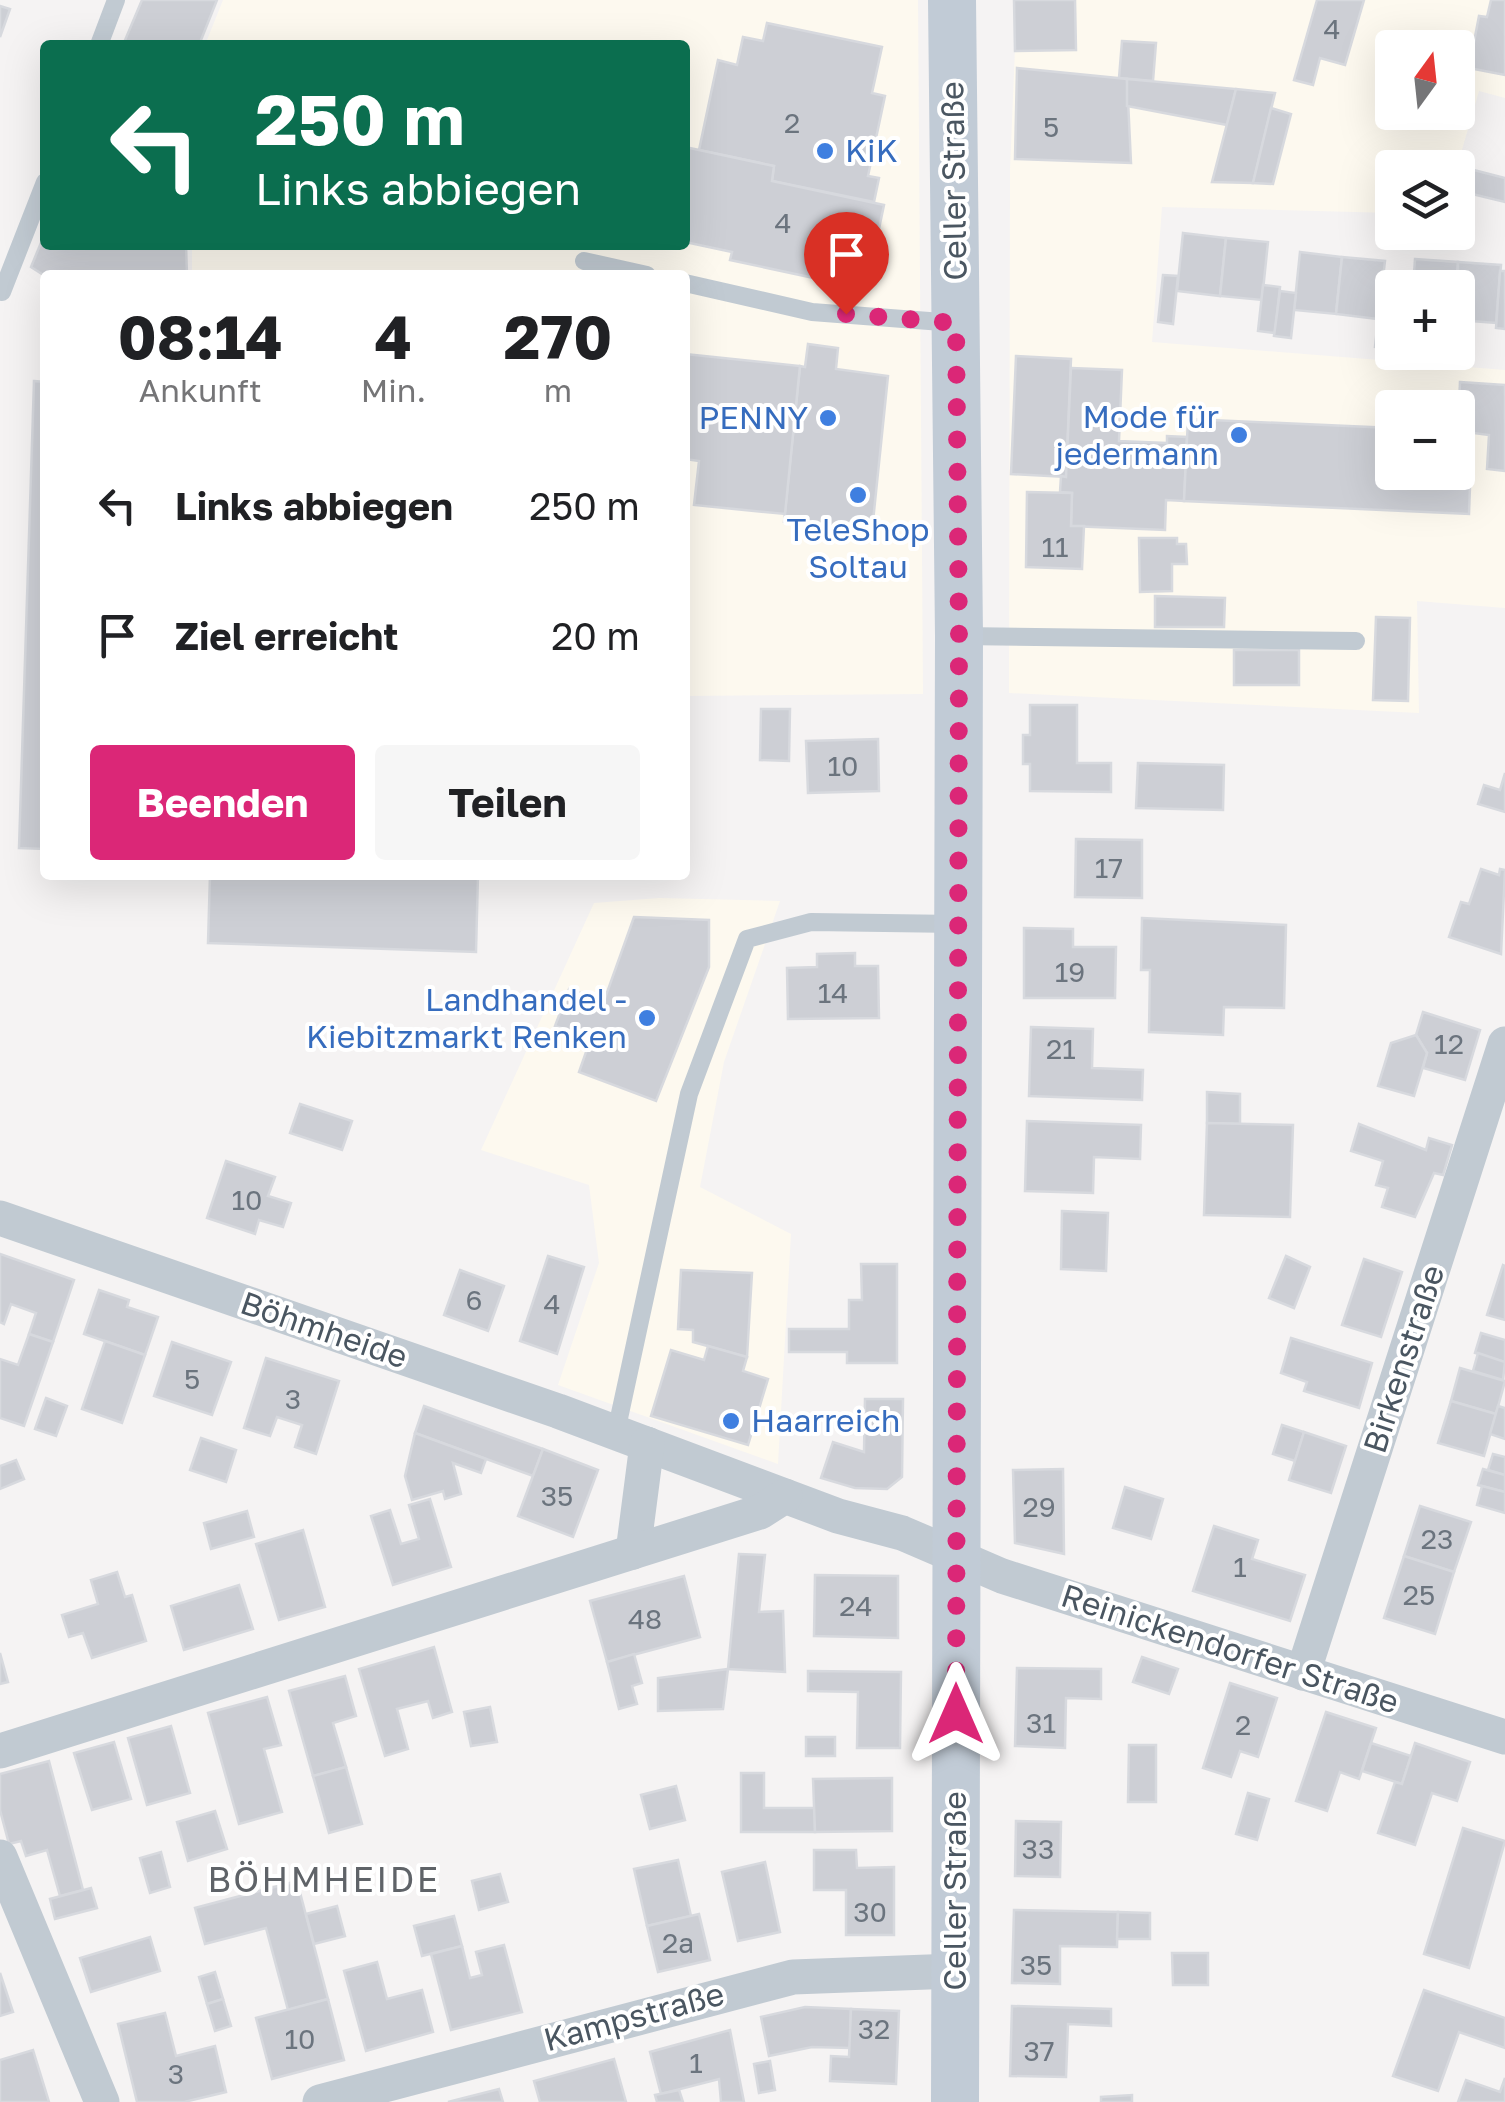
<!DOCTYPE html>
<html lang="de">
<head>
<meta charset="utf-8">
<style>
	:root { --surface:#fff; --page:#f6f6f6; --text:#202124; --muted:#757577; --accent:#db2777 }
	body { margin:0; font-family:"Golos Text",sans-serif; background:var(--page); color:var(--text); height:100vh; display:flex; flex-direction:column; font-size:38px; white-space:nowrap }
	* { box-sizing:border-box; margin:0 }
	p { font-size:32px; color:var(--muted) }
	.icon { flex:none; width:55px; height:55px; fill:none; stroke:currentColor; stroke-width:2; stroke-linecap:round; stroke-linejoin:round }
	.map { position:relative; flex:1; overflow:hidden }
	.drawer { position:absolute; left:40px; top:270px; width:650px; height:610px; display:flex; flex-direction:column; background:var(--surface); border-radius:10px; box-shadow:0 10px 40px #0002 }
	.drawer>* { flex:none }
	.banner { position:absolute; left:40px; top:40px; width:650px; height:210px; border-radius:10px; box-shadow:0 10px 40px #0002; background:#0b6e4f; color:#fff; overflow:hidden }
	.needle { width:65px; rotate:15deg }
	.tools { position:absolute; left:1375px; top:30px; display:grid; gap:20px }
	.tools a { display:grid; place-items:center; width:100px; height:100px; border-radius:10px; background:var(--surface); box-shadow:0 10px 40px #0002; font-size:50px }
	.pin { position:absolute; display:grid; place-items:center; width:85px; height:85px; color:#fff; margin:-102px -42px; border-radius:50% 50% 50% 0; rotate:-45deg; box-shadow:0 0 10px #0007 }
	.pin .icon { rotate:45deg }
	.me { position:absolute; width:110px; margin:-55px; rotate:0deg; stroke-linejoin:round; filter:drop-shadow(0 0 8px #0008) }
	.turn { display:flex; align-items:center; gap:35px; height:210px; padding:0 50px; font-size:45px }
	.turn .icon { width:130px; height:130px; stroke-width:2.5 }
	.turn b { display:block; font-size:70px; line-height:85px }
	.eta { display:flex; justify-content:space-evenly; align-items:center; height:170px; text-align:center }
	.eta b { font-size:60px; font-weight:700; line-height:70px }
	.action { display:flex; gap:20px; margin-top:auto; padding:20px 50px }
	.action a { flex:1; height:115px; border-radius:10px; background:var(--accent); color:#fff; font-size:40px; font-weight:700; line-height:115px; text-align:center }
	.action a+a { background:var(--page); color:var(--text) }
	ul { padding:0; list-style:none }
	li { display:flex; align-items:center; gap:30px; height:130px; padding:0 50px }
	li div { flex:1 }
	li b { display:block; font-size:38px }
	li em { font-style:normal }
	.map>svg:first-child { display:block }
	.commercial { fill:#fdf9ef; fill-rule:evenodd }
	.building { fill:#cdcfd5; stroke:#d7d9de; stroke-width:2.5 }
	.lines { fill:none; stroke-linecap:round; stroke-linejoin:round }
	.lane { stroke:#c1cad2; stroke-width:18 }
	.street { stroke:#c1cad2; stroke-width:35 }
	.secondary { stroke:#c1cbd6; stroke-width:48 }
	.route { stroke:#db2777; stroke-width:18; stroke-dasharray:0 32.4 }
	.shop-dot { fill:#3f7fe0; stroke:#fff; stroke-width:4 }
	.labels { text-anchor:middle; stroke-width:8; stroke-linejoin:round; paint-order:stroke }
	.number-label { font-size:28px; fill:#6b747e }
	.shop-label { font-size:32px; fill:#366cbe; stroke:#fff; text-anchor:end }
	.street-label { font-size:32px; fill:#4a5661; stroke:#fff }
	.neighbourhood-label { font-size:35px; letter-spacing:2.5px; fill:#5f6368; stroke:#fff }
</style>
</head>
<body>
<div class="map">
<svg width="1505" height="2102" viewBox="0 0 1505 2102">
	<rect width="100%" height="100%" fill="#f5f3f3"/>
	<g class="commercial">
		<polygon points="223,0 918,0 923,694 685,696 685,275 192,275 192,245 685,245 685,45 205,45"/>
		<path d="M1017 0H1505V98L1479 91 1457 167 1392 168V213L1162 207 1152 342 1505 370V608L1417 601 1419 713 1009 693 1010 170ZM1392 48H1458V112H1392ZM1392 408H1458V472H1392Z"/>
		<polygon points="659,898 780,901 724,1062 700,1187 791,1234 778,1464 558,1385 599,1263 589,1185 481,1150 594,903"/>
	</g>
	<g class="building">
		<polygon points="142,0 217,0 199,45 123,45"/>
		<polygon points="1014,0 1075,0 1076,50 1015,51"/>
		<polygon points="1317,0 1364,0 1345,65 1320,58 1313,85 1294,80"/>
		<polygon points="1491,0 1505,0 1505,75 1469,68 1479,16 1487,17"/>
		<polygon points="0,6 10,9 0,37"/>
		<polygon points="767,23 882,47 872,93 885,96 868,176 879,178 874,202 772,181 774,166 699,150 718,60 737,65 743,37 763,41"/>
		<polygon points="1122,41 1156,43 1153,81 1119,78"/>
		<polygon points="1017,68 1127,79 1131,163 1015,159"/>
		<polygon points="1127,79 1236,89 1227,125 1127,106"/>
		<polygon points="1236,89 1275,93 1253,183 1212,182"/>
		<polygon points="1271,108 1291,114 1273,184 1253,183"/>
		<polygon points="685,147 774,166 772,181 884,205 868,281 853,278 851,286 730,260 732,252 685,242"/>
		<polygon points="1466,168 1505,178 1505,202 1460,191"/>
		<polygon points="45,233 45,245 186,245 187,275 45,276 31,267"/>
		<polygon points="1183,233 1226,238 1220,296 1177,291"/>
		<polygon points="1226,238 1268,242 1262,300 1220,296"/>
		<polygon points="1300,252 1342,257 1336,314 1294,310"/>
		<polygon points="1342,257 1385,261 1378,319 1336,314"/>
		<polygon points="1415,259 1458,262 1456,288 1413,288"/>
		<polygon points="1458,262 1501,265 1496,323 1458,320"/>
		<polygon points="1500,271 1505,271 1505,329 1496,328"/>
		<polygon points="1163,275 1178,276 1173,324 1158,322"/>
		<polygon points="1263,285 1280,287 1275,333 1258,331"/>
		<polygon points="1280,291 1296,293 1291,338 1274,336"/>
		<polygon points="1380,301 1392,303 1391,349 1375,347"/>
		<polygon points="808,344 838,348 836,369 888,376 872,531 784,522 800,366 805,367"/>
		<polygon points="685,354 800,366 785,514 694,505 699,461 685,459"/>
		<polygon points="1016,356 1071,359 1066,477 1011,474"/>
		<polygon points="1071,368 1122,370 1119,441 1167,443 1167,436 1187,437 1184,501 1166,500 1165,530 1071,526 1072,493 1060,492 1061,476 1066,477"/>
		<polygon points="34,381 45,382 45,849 19,848"/>
		<polygon points="1460,382 1505,385 1505,471 1487,469 1489,435 1458,431"/>
		<polygon points="1188,419 1392,428 1392,472 1458,472 1458,431 1472,432 1469,514 1184,501"/>
		<polygon points="1027,492 1072,493 1071,526 1084,526 1082,569 1026,567"/>
		<polygon points="1139,538 1177,538 1177,544 1186,544 1187,564 1172,564 1172,591 1140,592"/>
		<polygon points="1155,596 1225,598 1224,627 1155,627"/>
		<polygon points="1376,617 1410,618 1408,701 1373,700"/>
		<rect x="1234" y="650" width="65" height="35"/>
		<polygon points="1030,705 1077,705 1077,763 1111,763 1111,792 1030,791 1030,764 1023,764 1023,735 1030,735"/>
		<polygon points="761,709 790,709 789,761 760,760"/>
		<polygon points="878,739 879,791 808,793 806,741"/>
		<polygon points="1138,763 1224,765 1223,810 1136,808"/>
		<polygon points="1505,773 1505,812 1478,804 1484,785 1500,790"/>
		<polygon points="1076,839 1142,840 1142,898 1075,897"/>
		<polygon points="1481,869 1499,875 1500,869 1505,870 1501,954 1449,937 1461,902 1469,904"/>
		<polygon points="210,875 478,875 476,952 208,943"/>
		<polygon points="634,917 709,920 709,967 656,1101 579,1072 591,1038 555,1026 569,989 604,1001"/>
		<polygon points="1142,918 1286,925 1284,1008 1224,1007 1223,1035 1149,1032 1150,970 1141,970"/>
		<polygon points="1024,928 1073,929 1073,947 1116,947 1115,998 1024,998"/>
		<polygon points="855,953 855,966 878,966 879,1018 788,1019 787,968 817,967 817,954"/>
		<polygon points="1423,1012 1480,1030 1465,1080 1423,1068 1427,1053 1416,1035"/>
		<polygon points="1031,1027 1093,1029 1092,1068 1143,1070 1142,1100 1029,1096"/>
		<polygon points="1416,1035 1427,1053 1414,1096 1378,1086 1391,1043"/>
		<polygon points="1207,1092 1240,1094 1240,1124 1207,1123"/>
		<polygon points="300,1104 352,1121 342,1150 290,1133"/>
		<polygon points="1027,1121 1141,1125 1140,1159 1094,1157 1093,1193 1025,1191"/>
		<polygon points="1207,1123 1293,1125 1290,1217 1204,1215"/>
		<polygon points="1359,1124 1426,1150 1429,1138 1452,1145 1443,1175 1434,1173 1415,1217 1382,1207 1388,1188 1376,1185 1383,1161 1351,1151"/>
		<polygon points="226,1161 275,1177 268,1196 291,1203 283,1227 259,1220 255,1234 207,1218"/>
		<polygon points="1062,1211 1108,1213 1106,1271 1061,1269"/>
		<polygon points="0,1254 74,1280 53,1342 29,1334 36,1313 11,1304 4,1324 0,1322"/>
		<polygon points="548,1256 584,1267 557,1354 520,1341"/>
		<polygon points="1286,1256 1310,1267 1294,1308 1269,1298"/>
		<polygon points="1364,1259 1402,1272 1381,1337 1342,1325"/>
		<polygon points="861,1264 897,1264 897,1363 847,1363 847,1352 789,1352 789,1329 849,1329 849,1300 862,1300"/>
		<polygon points="1503,1265 1505,1266 1505,1320 1487,1315"/>
		<polygon points="460,1270 504,1286 488,1331 444,1315"/>
		<polygon points="681,1270 752,1273 747,1357 693,1342 693,1330 678,1329"/>
		<polygon points="99,1290 129,1300 127,1307 158,1317 145,1355 84,1334"/>
		<polygon points="1481,1333 1505,1340 1505,1362 1475,1353"/>
		<polygon points="29,1334 53,1342 24,1426 0,1418 0,1359 18,1365"/>
		<polygon points="1291,1338 1372,1363 1359,1408 1304,1391 1307,1382 1281,1373"/>
		<polygon points="105,1341 145,1355 122,1423 82,1409"/>
		<polygon points="172,1342 231,1362 212,1415 154,1396"/>
		<polygon points="708,1346 747,1357 743,1371 768,1379 748,1445 651,1416 671,1350 704,1360"/>
		<polygon points="1478,1353 1505,1362 1503,1380 1473,1371"/>
		<polygon points="266,1358 339,1381 316,1454 295,1447 302,1425 277,1417 270,1436 244,1428"/>
		<polygon points="1460,1368 1505,1381 1496,1414 1451,1401"/>
		<polygon points="46,1398 67,1406 56,1436 35,1429"/>
		<polygon points="865,1399 903,1399 902,1477 887,1489 855,1488 821,1478 833,1442 864,1452"/>
		<polygon points="1451,1401 1496,1414 1484,1456 1438,1443"/>
		<polygon points="424,1406 543,1449 533,1476 415,1433"/>
		<polygon points="1498,1406 1505,1408 1505,1439 1490,1434"/>
		<polygon points="1282,1425 1304,1432 1295,1461 1273,1454"/>
		<polygon points="1304,1432 1346,1446 1331,1493 1289,1480"/>
		<polygon points="415,1433 486,1459 481,1473 453,1463 461,1494 445,1499 443,1491 412,1500 405,1476"/>
		<polygon points="201,1438 236,1450 226,1482 190,1470"/>
		<polygon points="543,1449 598,1470 573,1537 518,1516"/>
		<polygon points="1493,1454 1505,1457 1505,1475 1488,1470"/>
		<polygon points="16,1460 24,1479 0,1489 0,1466"/>
		<polygon points="1063,1469 1064,1554 1015,1543 1013,1470"/>
		<polygon points="1483,1469 1505,1475 1505,1492 1478,1485"/>
		<polygon points="1482,1486 1505,1492 1505,1513 1477,1505"/>
		<polygon points="1125,1487 1163,1499 1151,1539 1113,1528"/>
		<polygon points="430,1499 451,1567 393,1585 371,1516 390,1510 401,1544 419,1539 409,1505"/>
		<polygon points="1420,1506 1471,1522 1454,1572 1404,1556"/>
		<polygon points="247,1511 254,1537 211,1549 204,1523"/>
		<polygon points="1214,1526 1258,1540 1252,1559 1305,1575 1290,1621 1193,1591"/>
		<polygon points="303,1530 325,1607 279,1620 256,1544"/>
		<polygon points="739,1554 765,1555 759,1612 783,1611 785,1672 728,1669"/>
		<polygon points="1404,1556 1454,1572 1435,1634 1384,1618"/>
		<polygon points="117,1572 125,1597 132,1595 146,1641 92,1658 83,1633 69,1637 62,1615 98,1604 91,1580"/>
		<polygon points="815,1575 898,1576 898,1638 814,1636"/>
		<polygon points="684,1576 700,1637 607,1662 590,1601"/>
		<polygon points="239,1585 253,1629 184,1650 171,1606"/>
		<polygon points="434,1647 452,1712 433,1718 428,1701 397,1709 408,1749 385,1756 359,1669"/>
		<polygon points="0,1653 8,1682 0,1684"/>
		<polygon points="634,1654 642,1683 632,1686 637,1704 619,1709 607,1662"/>
		<polygon points="1142,1657 1178,1669 1169,1694 1133,1682"/>
		<polygon points="1017,1668 1101,1669 1101,1699 1066,1698 1065,1748 1015,1746"/>
		<polygon points="728,1669 723,1709 658,1711 658,1678"/>
		<polygon points="808,1671 901,1672 900,1748 857,1748 858,1692 808,1691"/>
		<polygon points="345,1676 356,1716 333,1723 346,1767 313,1776 289,1691"/>
		<polygon points="1230,1683 1277,1698 1258,1757 1240,1751 1231,1777 1203,1768"/>
		<polygon points="267,1697 281,1745 264,1749 282,1812 239,1824 208,1713"/>
		<polygon points="490,1707 497,1742 471,1746 464,1712"/>
		<polygon points="1326,1712 1376,1728 1359,1779 1340,1772 1327,1811 1296,1801"/>
		<polygon points="171,1726 190,1793 147,1805 128,1738"/>
		<rect x="806" y="1737" width="29" height="19"/>
		<polygon points="114,1742 131,1799 92,1810 74,1753"/>
		<polygon points="1371,1743 1411,1756 1402,1784 1362,1771"/>
		<polygon points="1415,1743 1470,1762 1457,1801 1432,1793 1415,1845 1378,1833 1395,1782 1402,1784"/>
		<polygon points="1129,1745 1156,1745 1156,1802 1128,1802"/>
		<polygon points="49,1761 83,1890 60,1896 47,1850 26,1856 21,1841 9,1844 0,1810 0,1774"/>
		<polygon points="346,1767 362,1824 329,1833 313,1776"/>
		<polygon points="741,1773 764,1773 764,1808 815,1808 815,1832 741,1832"/>
		<polygon points="892,1778 892,1831 815,1832 813,1779"/>
		<polygon points="676,1786 685,1820 650,1829 641,1795"/>
		<polygon points="1248,1793 1269,1799 1257,1840 1236,1834"/>
		<polygon points="215,1811 227,1849 188,1861 177,1822"/>
		<polygon points="1016,1821 1061,1822 1060,1877 1015,1876"/>
		<polygon points="1463,1828 1505,1841 1469,1968 1424,1954"/>
		<polygon points="814,1850 856,1850 857,1868 894,1867 894,1935 846,1935 846,1890 814,1890"/>
		<polygon points="161,1852 170,1887 150,1893 140,1858"/>
		<polygon points="678,1860 691,1916 647,1926 634,1869"/>
		<polygon points="765,1862 780,1932 738,1941 722,1872"/>
		<polygon points="500,1874 508,1902 479,1910 472,1881"/>
		<polygon points="297,1881 328,1999 288,2010 266,1928 205,1944 195,1908"/>
		<polygon points="91,1888 97,1908 55,1919 50,1899"/>
		<polygon points="337,1906 345,1936 314,1944 306,1914"/>
		<polygon points="1014,1910 1118,1912 1117,1947 1060,1946 1060,1984 1012,1983"/>
		<polygon points="1118,1912 1150,1913 1150,1939 1117,1939"/>
		<polygon points="699,1914 710,1960 658,1972 647,1926"/>
		<polygon points="454,1916 462,1946 422,1956 414,1926"/>
		<polygon points="150,1937 160,1971 91,1992 80,1958"/>
		<polygon points="504,1945 522,2012 451,2030 431,1954 462,1946 470,1978 482,1975 476,1952"/>
		<polygon points="1172,1953 1208,1953 1208,1985 1173,1985"/>
		<polygon points="377,1962 387,1999 422,1990 433,2032 366,2051 344,1971"/>
		<polygon points="215,1972 223,1999 207,2004 199,1977"/>
		<polygon points="0,1973 13,2012 0,2016"/>
		<polygon points="1424,1990 1505,2018 1505,2048 1459,2032 1438,2091 1393,2076"/>
		<polygon points="223,1999 231,2026 215,2031 207,2004"/>
		<polygon points="328,1999 344,2060 272,2079 256,2018"/>
		<polygon points="1012,2006 1111,2009 1111,2026 1068,2024 1066,2077 1010,2076"/>
		<polygon points="805,2007 851,2009 850,2048 812,2047 769,2056 761,2017"/>
		<polygon points="851,2009 899,2011 896,2084 830,2081 831,2056 849,2057"/>
		<polygon points="165,2013 176,2056 215,2046 226,2092 184,2102 137,2102 118,2024"/>
		<polygon points="730,2030 744,2102 721,2102 719,2079 661,2094 650,2052"/>
		<polygon points="33,2050 49,2102 0,2102 0,2060"/>
		<polygon points="614,2059 626,2102 540,2102 534,2081"/>
		<polygon points="770,2061 775,2090 759,2093 754,2064"/>
		<polygon points="1505,2078 1505,2102 1458,2102 1466,2080 1500,2092"/>
		<polygon points="499,2089 503,2102 448,2102"/>
		<polygon points="679,2090 683,2102 657,2102 655,2095"/>
		<polygon points="1132,2095 1132,2102 1101,2102 1101,2097"/>
	</g>
	<g class="lines">
		<g class="lane">
			<polyline points="99,45 116,0"/>
			<polyline points="584,261 647,275"/>
			<polyline points="685,283 812,312 955,323"/>
			<polyline points="2,292 45,182"/>
			<polyline points="960,636 1356,641"/>
			<polyline points="616,1432 689,1094 747,939 811,922 958,924"/>
		</g>
		<g class="street">
			<polyline points="0,1218 558,1411 838,1516 902,1533 1002,1576 1505,1737"/>
			<polyline points="633,1552 647,1444"/>
			<polyline points="1303,1673 1505,1044"/>
			<polyline points="0,1751 760,1512 785,1496"/>
			<polyline points="0,1857 102,2102"/>
			<polyline points="320,2102 793,1977 955,1971"/>
		</g>
		<polyline class="secondary" points="952,0 959,636 955,2102"/>
	</g>
	<g class="lines">
		<polyline class="route" points="846,314 956,323 959,636 956,1714"/>
	</g>
	<g class="shop-dot">
		<circle cx="825" cy="151" r="10"/>
		<circle cx="828" cy="418" r="10"/>
		<circle cx="1239" cy="435" r="10"/>
		<circle cx="858" cy="495" r="10"/>
		<circle cx="647" cy="1018" r="10"/>
		<circle cx="731" cy="1421" r="10"/>
	</g>
	<g class="labels">
		<g class="number-label">
			<text x="1332" y="39">4</text>
			<text x="792" y="133">2</text>
			<text x="1051" y="137">5</text>
			<text x="783" y="233">4</text>
			<text x="1055" y="557">11</text>
			<text x="843" y="776">10</text>
			<text x="1109" y="878">17</text>
			<text x="1070" y="982">19</text>
			<text x="833" y="1003">14</text>
			<text x="1449" y="1054">12</text>
			<text x="1061" y="1059">21</text>
			<text x="247" y="1210">10</text>
			<text x="474" y="1310">6</text>
			<text x="552" y="1314">4</text>
			<text x="192" y="1389">5</text>
			<text x="293" y="1409">3</text>
			<text x="557" y="1506">35</text>
			<text x="1039" y="1517">29</text>
			<text x="1437" y="1549">23</text>
			<text x="1240" y="1577">1</text>
			<text x="1419" y="1605">25</text>
			<text x="856" y="1616">24</text>
			<text x="645" y="1629">48</text>
			<text x="1041" y="1733">31</text>
			<text x="1243" y="1735">2</text>
			<text x="1038" y="1859">33</text>
			<text x="870" y="1922">30</text>
			<text x="678" y="1953">2a</text>
			<text x="1036" y="1975">35</text>
			<text x="874" y="2039">32</text>
			<text x="300" y="2049">10</text>
			<text x="1039" y="2061">37</text>
			<text x="696" y="2073">1</text>
			<text x="176" y="2084">3</text>
		</g>
		<g class="shop-label">
			<text x="845" y="162" text-anchor="start">KiK</text>
			<text x="1219" y="428">Mode für<tspan x="1219" dy="37">jedermann</tspan></text>
			<text x="808" y="429">PENNY</text>
			<text x="858" y="541" text-anchor="middle">TeleShop<tspan x="858" dy="37">Soltau</tspan></text>
			<text x="627" y="1011">Landhandel -<tspan x="627" dy="37">Kiebitzmarkt Renken</tspan></text>
			<text x="751" y="1432" text-anchor="start">Haarreich</text>
		</g>
		<g class="street-label">
			<text transform="translate(954 181) rotate(-91)" y="11">Celler Straße</text>
			<text transform="translate(324 1330) rotate(19)" y="11">Böhmheide</text>
			<text transform="translate(1404 1359) rotate(-72)" y="11">Birkenstraße</text>
			<text transform="translate(1230 1649) rotate(18)" y="11">Reinickendorfer Straße</text>
			<text transform="translate(955 1891) rotate(-90)" y="11">Celler Straße</text>
			<text transform="translate(634 2017) rotate(-15)" y="11">Kampstraße</text>
		</g>
		<g class="neighbourhood-label">
			<text x="324" y="1892">BÖHMHEIDE</text>
		</g>
	</g>
</svg>
<div class="tools">
<a><svg class="needle" viewBox="-14 -14 28 28"><path d="M0-13l5 13h-10z" fill="#e53935"/><path d="M0 13l5-13h-10z" fill="#757577"/></svg></a>
<a><svg class="icon" aria-label="layers" viewBox="0 0 24 24"><path d="M12 4l9 5-9 5-9-5zM3 14l9 5 9-5"/></svg></a>
<a>+</a>
<a>−</a>
</div>
<div class="pin" style="left:846px;top:314px;background:#d93025"><svg class="icon" aria-label="arrive" viewBox="0 0 24 24"><path d="M6 21V4h12l-3 4 3 4H6"/></svg></div>
<svg class="me" style="left:956px;top:1714px" viewBox="-20 -20 40 40"><path d="M0-17L14 15 0 8-14 15z" fill="#db2777" stroke="#fff" stroke-width="4"/></svg>
<div class="banner">
<div class="turn"><svg class="icon" aria-label="left" viewBox="0 0 24 24"><path d="M17 20v-9H6M10 6l-5 5 5 5"/></svg><div><b>250 m</b>Links abbiegen</div></div>
</div>
<section class="drawer">
<div class="eta">
<div><b>08:14</b><p>Ankunft</p></div>
<div><b>4</b><p>Min.</p></div>
<div><b>270</b><p>m</p></div>
</div>
<ul>
<li><svg class="icon" aria-label="left" viewBox="0 0 24 24"><path d="M17 20v-9H6M10 6l-5 5 5 5"/></svg><div><b>Links abbiegen</b></div><em>250 m</em></li>
<li><svg class="icon" aria-label="arrive" viewBox="0 0 24 24"><path d="M6 21V4h12l-3 4 3 4H6"/></svg><div><b>Ziel erreicht</b></div><em>20 m</em></li>
</ul>
<div class="action"><a>Beenden</a><a>Teilen</a></div>
</section>
</div>
</body>
</html>
